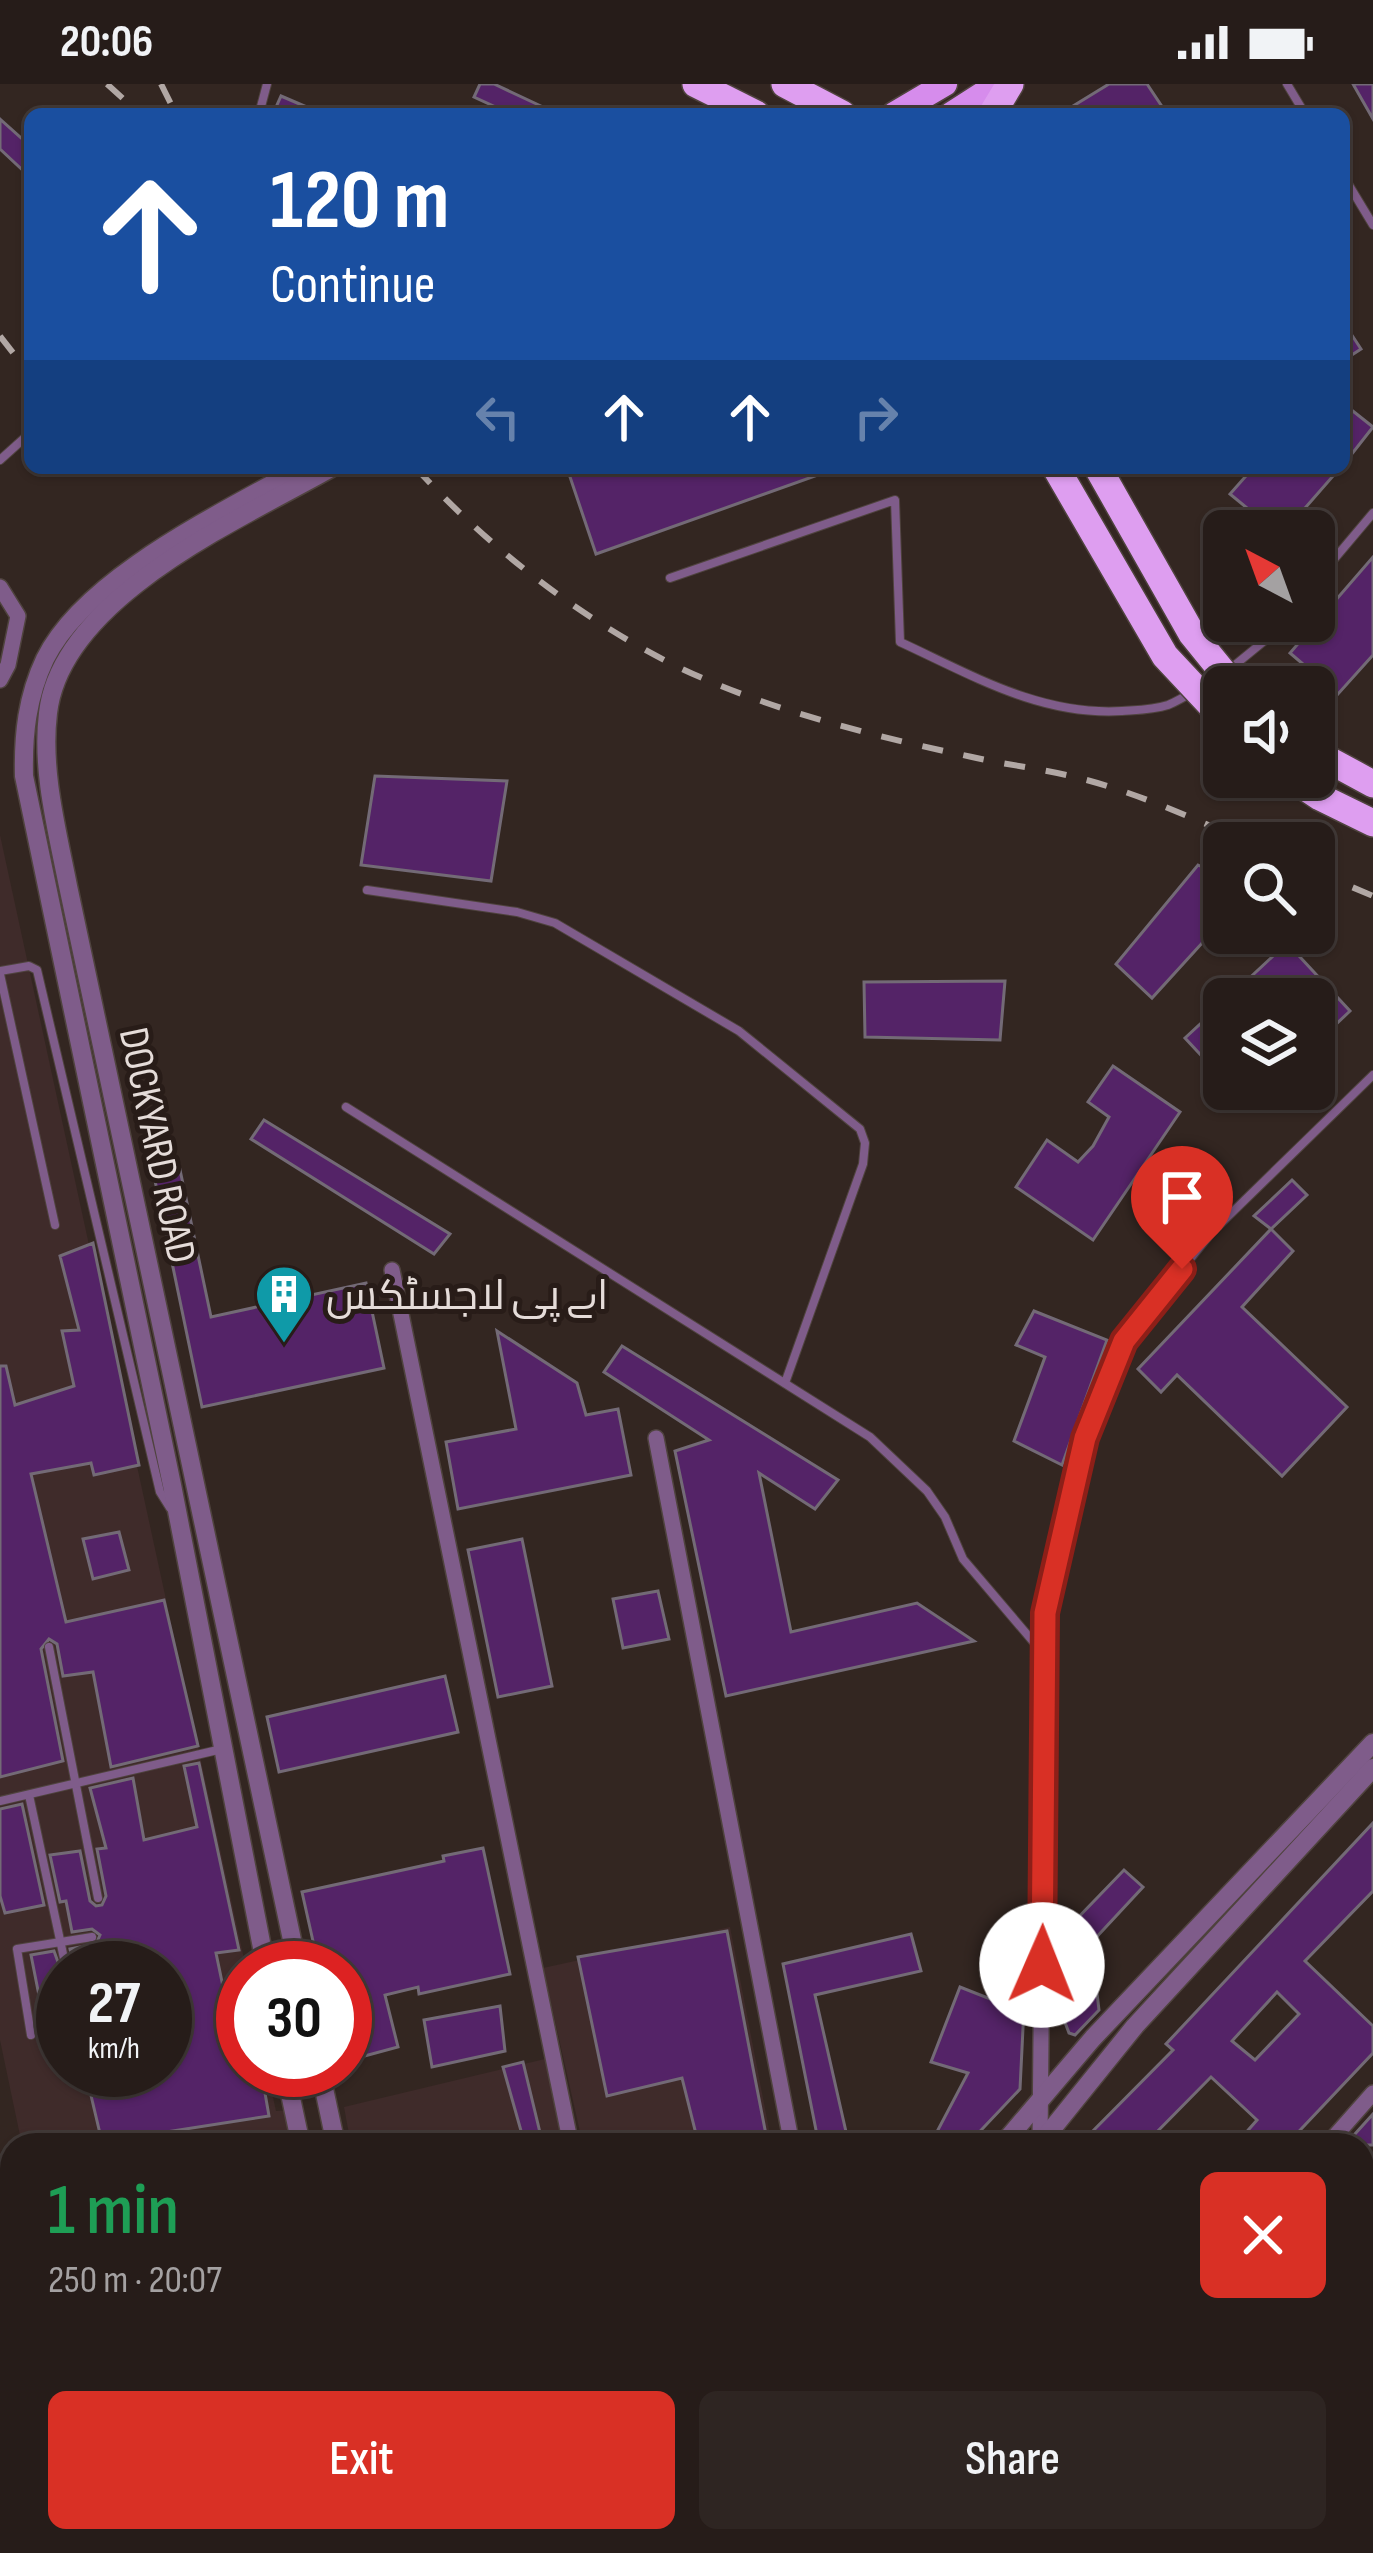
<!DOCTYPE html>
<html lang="en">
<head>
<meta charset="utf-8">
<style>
	:root { --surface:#261c19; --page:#2e2522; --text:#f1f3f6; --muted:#a4a1a2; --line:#423a38; --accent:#d93025 }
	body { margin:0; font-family:"Sofia Sans Condensed",Cairo,sans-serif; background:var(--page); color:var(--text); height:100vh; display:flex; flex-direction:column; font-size:45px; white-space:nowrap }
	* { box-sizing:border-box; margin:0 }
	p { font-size:39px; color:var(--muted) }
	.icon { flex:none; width:66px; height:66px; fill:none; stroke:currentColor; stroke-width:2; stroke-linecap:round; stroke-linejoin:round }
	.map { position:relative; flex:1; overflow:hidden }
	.drawer { position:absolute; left:0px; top:2049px; width:1374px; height:420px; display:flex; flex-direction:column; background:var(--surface); border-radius:36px 36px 0 0; box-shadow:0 3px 9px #0004,0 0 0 3px var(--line) }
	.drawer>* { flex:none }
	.guide { position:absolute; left:24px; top:24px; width:1326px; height:366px; border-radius:18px; box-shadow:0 3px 9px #0004,0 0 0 3px var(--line); background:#1a4fa0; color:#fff; overflow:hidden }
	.needle { width:78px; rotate:319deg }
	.tools { position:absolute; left:1203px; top:426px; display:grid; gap:24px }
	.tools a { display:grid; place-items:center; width:132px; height:132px; border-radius:18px; background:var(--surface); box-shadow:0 3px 9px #0004,0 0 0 3px var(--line); font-size:60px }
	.speed { position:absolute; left:36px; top:1857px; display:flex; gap:24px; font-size:60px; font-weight:700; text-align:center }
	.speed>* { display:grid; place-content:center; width:156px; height:156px; border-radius:50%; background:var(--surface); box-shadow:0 3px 9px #0004,0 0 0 3px var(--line); line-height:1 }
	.speed small { font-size:30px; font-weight:400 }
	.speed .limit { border:18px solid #d22; background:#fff; color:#111 }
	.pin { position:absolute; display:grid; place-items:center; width:102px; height:102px; color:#fff; margin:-123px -51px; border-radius:50% 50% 50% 0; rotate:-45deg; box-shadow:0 0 12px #0007 }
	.pin .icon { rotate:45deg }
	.me { position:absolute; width:132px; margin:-66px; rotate:1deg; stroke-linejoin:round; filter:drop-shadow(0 0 9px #0008) }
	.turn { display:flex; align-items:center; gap:42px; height:252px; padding:0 48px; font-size:54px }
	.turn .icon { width:156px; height:156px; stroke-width:2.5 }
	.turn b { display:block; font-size:84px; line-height:102px }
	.lanes { display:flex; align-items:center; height:114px; padding:0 48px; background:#0003; justify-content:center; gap:60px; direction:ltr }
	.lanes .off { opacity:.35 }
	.round { display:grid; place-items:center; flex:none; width:126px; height:126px; border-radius:18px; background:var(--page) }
	.summary { display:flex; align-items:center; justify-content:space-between; height:204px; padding:0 48px }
	h1 { font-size:72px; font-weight:600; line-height:90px; color:#1e9e55 }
	.primary-button { display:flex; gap:24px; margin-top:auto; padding:24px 48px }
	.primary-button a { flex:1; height:138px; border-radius:18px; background:var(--accent); color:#fff; font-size:48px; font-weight:600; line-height:138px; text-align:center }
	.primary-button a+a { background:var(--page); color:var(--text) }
	.status { display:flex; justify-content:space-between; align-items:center; height:84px; padding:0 60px; background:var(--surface); direction:ltr }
	.status svg { height:33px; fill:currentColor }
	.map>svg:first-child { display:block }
	.built { fill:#412e27 }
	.industrial { fill:#3f2b2a; fill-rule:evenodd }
	.building { fill:#542367; stroke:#736a76; stroke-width:3; fill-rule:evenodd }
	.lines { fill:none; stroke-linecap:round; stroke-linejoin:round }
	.service-casing { stroke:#4f433e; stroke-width:10 }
	.minor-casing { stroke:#4f433e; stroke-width:18 }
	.tertiary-casing { stroke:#4f433e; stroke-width:21 }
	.primary-casing { stroke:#4f433e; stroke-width:27 }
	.trunk-casing { stroke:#4f433e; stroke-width:30 }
	.service { stroke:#7f5c8a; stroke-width:8 }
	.minor { stroke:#7f5c8a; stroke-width:15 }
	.tertiary { stroke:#7f5c8a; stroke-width:18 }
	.primary { stroke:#d68cec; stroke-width:24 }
	.trunk { stroke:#de9ef0; stroke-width:27 }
	.rail { stroke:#b1a7a4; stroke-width:6; stroke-dasharray:21 21; stroke-linecap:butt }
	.trunk-bridge-casing { stroke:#4f433e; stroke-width:30; stroke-linecap:butt }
	.trunk-bridge { stroke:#de9ef0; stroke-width:27 }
	.route-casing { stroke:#8d1f18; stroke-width:30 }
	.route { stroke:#d93025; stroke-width:21 }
	.labels { text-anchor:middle; stroke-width:10; stroke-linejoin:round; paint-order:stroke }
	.street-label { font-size:42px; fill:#e5dcd9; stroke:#281c18 }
	.poi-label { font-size:42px; fill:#e5dcd9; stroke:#281c18; text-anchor:start }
</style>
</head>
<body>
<div class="status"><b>20:06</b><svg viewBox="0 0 49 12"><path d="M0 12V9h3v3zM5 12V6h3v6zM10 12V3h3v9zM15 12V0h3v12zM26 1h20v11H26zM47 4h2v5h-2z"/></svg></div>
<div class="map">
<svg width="1373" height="2469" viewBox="0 0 1373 2469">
	<rect width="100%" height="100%" fill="#332621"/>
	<g class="built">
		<polygon points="1373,2275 1373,2469 1242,2469 1248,2457 1362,2457 1362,2286"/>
		<polygon points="434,2457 609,2457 598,2469 437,2469"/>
	</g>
	<g class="industrial">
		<path d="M0 751 246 1884 243 1986H267L276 2027 293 2026 301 2061H22L0 1956ZM63 1884H165V1986H63Z"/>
		<polygon points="730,1843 772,2061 583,2061 543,1884"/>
		<polygon points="545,1975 562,2061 351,2061 344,2023"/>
		<polygon points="12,2084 12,2360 0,2324 0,2086"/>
	</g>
	<g class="building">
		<polygon points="480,0 494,0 558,30 511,30 474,13"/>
		<polygon points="1109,0 1147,0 1167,30 1060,30"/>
		<polygon points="1353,0 1373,0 1373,35"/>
		<polygon points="281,12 323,30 273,30"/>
		<polygon points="0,35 30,62 30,93 0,65"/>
		<polygon points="1344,239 1361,265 1344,276"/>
		<polygon points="1344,320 1373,343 1344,380"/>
		<polygon points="567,384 832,384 832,386 596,470"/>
		<polygon points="1253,384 1340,384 1285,447 1275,447 1230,410"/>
		<polygon points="1373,473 1373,571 1338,610 1290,569"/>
		<polygon points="375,692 507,697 491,797 361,781"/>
		<polygon points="1198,781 1224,793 1224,835 1152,914 1116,880"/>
		<polygon points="1287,859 1350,927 1314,961 1314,915 1227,915"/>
		<polygon points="1005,897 1000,956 865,953 864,898"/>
		<polygon points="1224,918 1224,996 1185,954"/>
		<polygon points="1113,982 1180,1028 1093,1156 1016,1103 1047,1056 1078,1078 1093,1062 1109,1033 1088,1018"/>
		<polygon points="264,1036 450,1150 434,1170 251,1055"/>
		<polygon points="179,1081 211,1233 366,1199 384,1284 202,1323 153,1087"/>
		<polygon points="1292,1096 1307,1111 1271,1145 1254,1132"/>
		<polygon points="1271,1145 1293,1167 1242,1223 1347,1323 1282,1392 1177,1291 1161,1308 1138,1285"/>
		<polygon points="93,1159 139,1381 94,1391 91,1379 31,1390 66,1538 164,1516 198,1662 111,1683 93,1588 63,1592 57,1560 49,1555 41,1565 63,1677 0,1693 0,1282 6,1282 15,1321 74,1302 62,1247 79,1246 60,1172"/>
		<polygon points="1034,1227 1107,1256 1062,1381 1014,1357 1045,1273 1016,1261"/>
		<polygon points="497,1247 577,1299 586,1331 618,1325 631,1391 458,1425 446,1358 516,1345"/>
		<polygon points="622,1262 838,1396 815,1425 759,1389 791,1548 917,1519 974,1557 726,1612 675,1367 709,1356 604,1288"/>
		<polygon points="119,1448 129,1486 93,1495 83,1455"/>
		<polygon points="522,1455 552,1602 498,1613 468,1466"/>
		<polygon points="658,1507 669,1555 623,1564 613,1515"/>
		<polygon points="445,1592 458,1648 279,1688 267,1633"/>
		<polygon points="199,1679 239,1866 216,1869 226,1917 243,1914 243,1986 261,1986 269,2032 102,2058 89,2003 165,1986 165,1884 74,1884 70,1865 96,1860 100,1851 92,1845 72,1848 66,1817 60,1818 50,1771 80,1767 90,1817 96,1822 102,1821 106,1812 97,1765 106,1764 90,1704 133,1694 144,1756 197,1743 184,1682"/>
		<polygon points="22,1720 44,1821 5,1829 0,1812 0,1725"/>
		<path d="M1373 1739V1807L1305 1877 1373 1942V1969L1286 2061H1235L1257 2036 1211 1993 1144 2061H1079L1173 1966 1166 1960ZM1277 1908 1299 1930 1255 1976 1232 1957Z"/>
		<polygon points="483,1764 510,1890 419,1910 418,1903 385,1911 398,1963 346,1977 345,1884 319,1884 302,1808 444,1777 443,1772"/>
		<polygon points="1124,1786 1143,1803 1091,1859 1099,1926 1075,1951 1069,1949 1060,1925 1073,1922 1068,1894 1054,1895 1054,1859 1070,1856 1068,1844"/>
		<polygon points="727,1847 753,1984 768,2061 703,2061 702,2053 697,2054 682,1994 607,2012 578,1873"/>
		<polygon points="911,1850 921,1887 815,1911 849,2061 819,2061 783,1880"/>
		<polygon points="54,1867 63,1892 63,1944 46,1947 31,1871"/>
		<polygon points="1013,1881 1026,1883 1020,2005 967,2061 930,2061 968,1989 931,1978 960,1903 998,1918"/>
		<polygon points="500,1922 505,1967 432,1983 424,1936"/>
		<polygon points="523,1978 543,2061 525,2061 503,1983"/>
		<polygon points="1373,2030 1373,2061 1345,2061"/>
	</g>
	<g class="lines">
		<g class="service-casing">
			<g id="service">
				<polyline points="1287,0 1305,30"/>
				<polyline points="259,30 267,0"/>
				<polyline points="1344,93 1373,141"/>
				<polyline points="0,376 30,349"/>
				<path d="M670 494 895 416 900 558C972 591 1040 632 1122 627 1137 626 1153 626 1168 621 1185 614 1201 602 1217 593"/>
				<polyline points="1314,499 1373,429"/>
				<polyline points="1230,585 1263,558 1281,537"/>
				<polyline points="367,806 517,828 555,839 739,947 860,1045 865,1059 863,1080 785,1299"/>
				<polyline points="0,887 29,882 37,886 160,1408 170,1424"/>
				<polyline points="0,890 55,1141"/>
				<polyline points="346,1023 870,1353 927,1407 945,1433 963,1475 1042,1568"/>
				<polyline points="1045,1528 1085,1354 1124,1257 1211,1149 1373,991"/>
				<polyline points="49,1563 98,1814"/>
				<polyline points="29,1711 66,1884"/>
				<polyline points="0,1717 222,1665"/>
				<polyline points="31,1951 17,1865 92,1853"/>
			</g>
		</g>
		<g class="minor-casing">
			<g id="minor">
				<polyline points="0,503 18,532 8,581 0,596"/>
				<polyline points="392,1186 571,2061"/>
				<polyline points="656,1354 792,2061"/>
				<polyline points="1040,2060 1045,1529"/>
				<polyline points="1327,2061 1373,2009"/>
				<polyline points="0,2324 12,2378"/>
				<polyline points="29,2457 32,2469"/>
				<polyline points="1089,2469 1091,2457"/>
			</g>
		</g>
		<g class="tertiary-casing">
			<g id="tertiary">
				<path d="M266 1884 172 1401 24 692C23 651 27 613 45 575 85 493 224 428 301 384"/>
				<path d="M298 1884 68 802C57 746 41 686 48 629 61 513 241 435 331 384"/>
				<polyline points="285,1986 301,2061"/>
				<polyline points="320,1986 336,2061"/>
				<polyline points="1002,2061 1093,1954 1373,1659"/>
				<polyline points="1039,2061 1135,1942 1373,1684"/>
				<polyline points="387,2457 389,2469"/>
				<polyline points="415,2457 418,2469"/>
				<polyline points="915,2457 916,2469"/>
				<polyline points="635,2469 647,2457"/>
				<polyline points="892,2469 892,2457"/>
			</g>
		</g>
		<g class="primary-casing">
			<g id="primary">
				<polyline points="894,30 945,0"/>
				<polyline points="951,30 998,0"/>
			</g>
		</g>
		<g class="trunk-casing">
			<g id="trunk">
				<polyline points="696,0 756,30"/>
				<polyline points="785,0 842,30"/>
				<polyline points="992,30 1010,0"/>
				<polyline points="1314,668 1373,700"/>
				<polyline points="1290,693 1320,713 1373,739"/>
			</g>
		</g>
		<use href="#service" class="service"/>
		<use href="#minor" class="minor"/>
		<use href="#tertiary" class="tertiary"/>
		<use href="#primary" class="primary"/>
		<use href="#trunk" class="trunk"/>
		<g class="rail">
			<polyline points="107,0 140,30"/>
			<polyline points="161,0 176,30"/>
			<polyline points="0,252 14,270"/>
			<path d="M416 384C488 463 579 534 676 582 767 626 873 652 972 673 1007 681 1044 685 1079 694 1138 709 1194 735 1250 759"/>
			<polyline points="1314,787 1373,812"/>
		</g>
		<g class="trunk-bridge-casing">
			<g id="trunk-bridge">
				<polyline points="1056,384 1165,572 1224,635"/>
				<polyline points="1098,384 1192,550 1235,603"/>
			</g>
		</g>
		<use href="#trunk-bridge" class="trunk-bridge"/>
	</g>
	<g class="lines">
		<g class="route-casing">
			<polyline id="route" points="1042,1881 1045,1529 1085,1354 1124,1257 1182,1185"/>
		</g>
		<use href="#route" class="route"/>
	</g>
	<defs>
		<g id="building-pin" transform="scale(3)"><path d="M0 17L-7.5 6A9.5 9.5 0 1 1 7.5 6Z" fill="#0f9aa8" stroke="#281c18"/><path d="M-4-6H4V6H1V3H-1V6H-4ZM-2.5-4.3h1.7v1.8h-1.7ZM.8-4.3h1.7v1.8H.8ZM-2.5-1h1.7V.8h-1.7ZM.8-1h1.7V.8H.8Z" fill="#fff"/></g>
	</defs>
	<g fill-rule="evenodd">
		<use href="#building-pin" x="284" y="1210"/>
	</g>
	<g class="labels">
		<g class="street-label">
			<text transform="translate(159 1061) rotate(78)" y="15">DOCKYARD ROAD</text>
		</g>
		<g class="poi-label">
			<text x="326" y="1225">اے پی لاجسٹکس</text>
		</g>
	</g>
</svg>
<div class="tools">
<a><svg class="needle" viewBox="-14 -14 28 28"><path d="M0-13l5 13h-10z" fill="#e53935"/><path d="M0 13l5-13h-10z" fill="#a4a1a2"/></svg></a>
<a><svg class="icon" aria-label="sound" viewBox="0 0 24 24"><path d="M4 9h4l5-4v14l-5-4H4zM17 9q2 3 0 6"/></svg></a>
<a><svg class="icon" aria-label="search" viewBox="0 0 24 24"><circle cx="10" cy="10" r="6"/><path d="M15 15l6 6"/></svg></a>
<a><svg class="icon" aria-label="layers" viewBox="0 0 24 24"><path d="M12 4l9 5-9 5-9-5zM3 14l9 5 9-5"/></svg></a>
</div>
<div class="speed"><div>27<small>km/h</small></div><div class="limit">30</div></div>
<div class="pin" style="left:1182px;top:1185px;background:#d93025"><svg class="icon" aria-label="arrive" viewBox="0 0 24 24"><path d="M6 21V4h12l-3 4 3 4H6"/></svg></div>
<svg class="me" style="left:1042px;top:1881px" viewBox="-20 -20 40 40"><circle r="19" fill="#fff"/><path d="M0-13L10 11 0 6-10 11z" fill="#d93025"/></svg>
<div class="guide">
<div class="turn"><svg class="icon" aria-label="ahead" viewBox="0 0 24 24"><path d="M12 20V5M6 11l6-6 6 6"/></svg><div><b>120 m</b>Continue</div></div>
<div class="lanes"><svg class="icon off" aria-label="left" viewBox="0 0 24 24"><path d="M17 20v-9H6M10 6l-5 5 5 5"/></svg><svg class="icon" aria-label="ahead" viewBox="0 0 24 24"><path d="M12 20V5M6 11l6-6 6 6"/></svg><svg class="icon" aria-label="ahead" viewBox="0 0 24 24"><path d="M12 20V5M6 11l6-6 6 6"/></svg><svg class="icon off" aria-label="right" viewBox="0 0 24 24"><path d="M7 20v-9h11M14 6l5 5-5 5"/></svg></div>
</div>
<section class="drawer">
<div class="summary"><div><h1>1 min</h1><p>250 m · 20:07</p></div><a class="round" style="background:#d93025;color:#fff"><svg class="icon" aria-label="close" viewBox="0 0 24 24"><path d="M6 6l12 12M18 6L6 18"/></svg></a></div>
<div class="primary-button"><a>Exit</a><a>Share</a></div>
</section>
</div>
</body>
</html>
